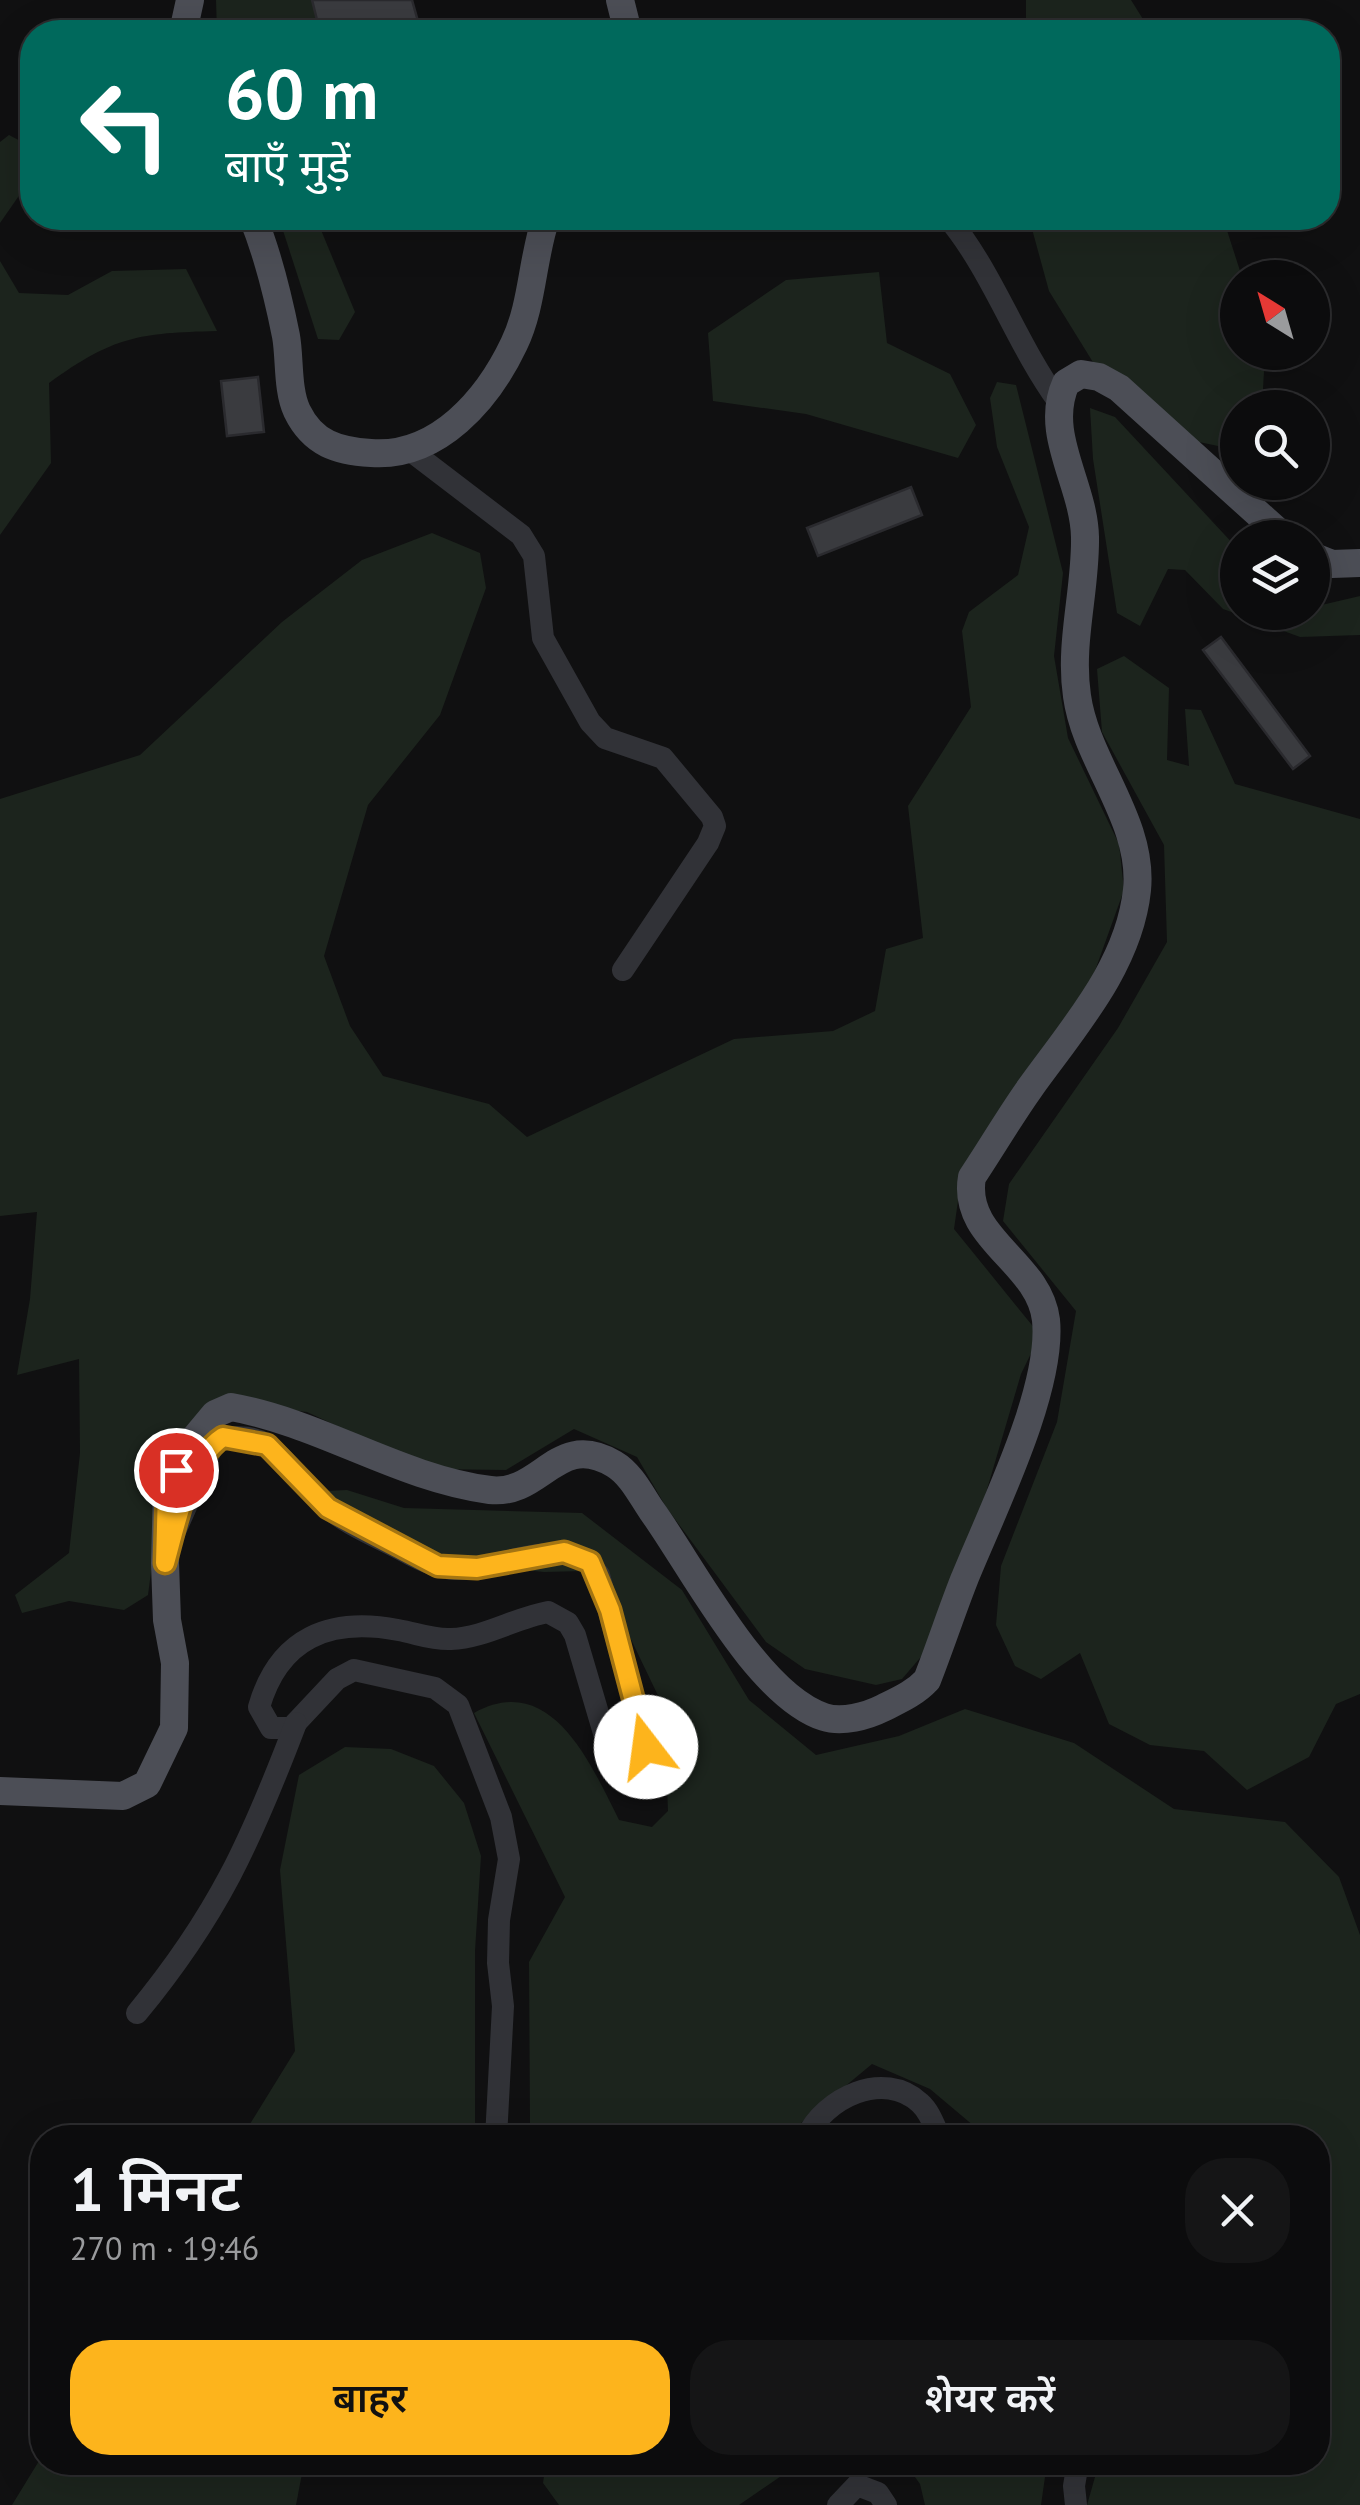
<!DOCTYPE html>
<html lang="hi">
<head>
<meta charset="utf-8">
<style>
	:root { --surface:#0c0c0d; --page:#151516; --text:#f1f3f6; --muted:#9a9b9d; --line:#2c2c2e; --accent:#fdb41c }
	body { margin:0; font-family:"PT Sans","Noto Sans Devanagari",sans-serif; background:var(--page); color:var(--text); height:100vh; display:flex; flex-direction:column; font-size:38px; white-space:nowrap }
	* { box-sizing:border-box; margin:0 }
	p { font-size:32px; color:var(--muted) }
	.icon { flex:none; width:55px; height:55px; fill:none; stroke:currentColor; stroke-width:2; stroke-linecap:round; stroke-linejoin:round }
	.map { position:relative; flex:1; overflow:hidden }
	.details { position:absolute; left:30px; top:2125px; width:1300px; height:350px; display:flex; flex-direction:column; background:var(--surface); border-radius:40px; box-shadow:0 10px 40px #0002,0 0 0 2px var(--line) }
	.details>* { flex:none }
	.hud { position:absolute; left:20px; top:20px; width:1320px; height:210px; border-radius:40px; box-shadow:0 10px 40px #0002,0 0 0 2px var(--line); background:#00695c; color:#fff; overflow:hidden }
	.needle { width:65px; rotate:323deg }
	.tools { position:absolute; left:1220px; top:260px; display:grid; gap:20px }
	.tools a { display:grid; place-items:center; width:110px; height:110px; border-radius:50%; background:var(--surface); box-shadow:0 10px 40px #0002,0 0 0 2px var(--line); font-size:50px }
	.pin { position:absolute; display:grid; place-items:center; width:85px; height:85px; color:#fff; margin:-42px; border:5px solid #fff; border-radius:50%; box-shadow:0 2px 10px #0007 }
	.me { position:absolute; width:110px; margin:-55px; rotate:345deg; stroke-linejoin:round; filter:drop-shadow(0 0 8px #0008) }
	.turn { display:flex; align-items:center; gap:35px; height:210px; padding:0 40px; font-size:45px }
	.turn .icon { width:130px; height:130px; stroke-width:2.5 }
	.turn b { display:block; font-size:70px; line-height:85px }
	.round { display:grid; place-items:center; flex:none; width:105px; height:105px; border-radius:40px; background:var(--page) }
	.headline { display:flex; align-items:center; justify-content:space-between; height:170px; padding:0 40px }
	h1 { font-size:60px; font-weight:600; line-height:75px }
	.button { display:flex; gap:20px; margin-top:auto; padding:20px 40px }
	.button a { flex:1; height:115px; border-radius:40px; background:var(--accent); color:#111; font-size:40px; font-weight:600; line-height:115px; text-align:center }
	.button a+a { background:var(--page); color:var(--text) }
	.map>svg:first-child { display:block }
	.green { fill:#1c241d }
	.building { fill:#3a3b3f; stroke:#2a2a2e; stroke-width:2.5 }
	.lines { fill:none; stroke-linecap:round; stroke-linejoin:round }
	.minor { stroke:#313237; stroke-width:22 }
	.major { stroke:#4c4e56; stroke-width:28 }
	.route-casing { stroke:#a47512; stroke-width:25 }
	.route { stroke:#fdb41c; stroke-width:18 }
</style>
</head>
<body>
<div class="map">
<svg width="1360" height="2505" viewBox="0 0 1360 2505">
	<rect width="100%" height="100%" fill="#101011"/>
	<g class="green">
		<polygon points="216,0 325,0 331,32 217,32"/>
		<polygon points="1026,0 1131,0 1151,32 1026,32"/>
		<polygon points="9,135 32,147 32,177 0,223 0,142"/>
		<polygon points="279,218 316,218 355,312 339,340 318,339"/>
		<polygon points="1029,218 1223,218 1242,277 1238,278 1238,352 1265,353 1262,407 1238,408 1237,450 1180,438 1112,393 1049,291"/>
		<path d="M0 261 19 293 68 295 112 271 186 269 217 331C139 333 114 336 49 383L51 463 0 535Z"/>
		<polygon points="879,272 887,343 950,374 976,425 958,458 806,414 713,401 708,333 786,280"/>
		<polygon points="997,382 1016,385 1063,573 1054,656 1068,738 1119,844 1124,890 1092,979 959,1194 954,1229 1040,1335 1021,1374 975,1530 932,1644 902,1679 876,1685 805,1669 766,1642 666,1507 637,1457 574,1429 506,1470 430,1469 307,1412 215,1402 158,1519 148,1595 124,1610 69,1601 22,1613 15,1595 69,1553 80,1453 79,1359 17,1375 30,1299 37,1212 0,1216 0,799 140,755 282,622 362,560 432,533 480,553 486,588 440,715 368,805 324,956 350,1026 383,1076 489,1104 527,1137 734,1039 833,1031 875,1011 886,949 923,938 908,806 971,707 962,631 969,612 1018,575 1029,527 997,447 990,398"/>
		<polygon points="1090,408 1115,417 1237,548 1238,612 1312,612 1313,607 1360,596 1360,635 1300,637 1223,609 1185,570 1168,569 1140,626 1117,613 1093,459"/>
		<polygon points="1124,656 1169,688 1167,760 1189,766 1185,709 1201,710 1235,784 1360,819 1360,1694 1336,1704 1309,1757 1247,1790 1204,1751 1150,1745 1109,1724 1080,1653 1041,1679 1015,1666 996,1625 1001,1566 1057,1422 1076,1311 1003,1221 1009,1184 1118,1028 1167,942 1164,845 1102,732 1097,669"/>
		<path d="M347 1490 404 1508 582 1513 682 1590 749 1700 816 1755 899 1736 965 1709 1074 1743 1174 1809 1285 1822 1339 1877 1360 1935V2505H1087L1099 2463 1318 2462V2138L987 2137 930 2089 872 2064 795 2128 793 2137H534L530 2125 529 1962 565 1897 474 1713C551 1670 591 1764 619 1820L652 1827 668 1811 664 1708 613 1602 583 1571 544 1572 432 1560 322 1501 326 1491Z"/>
		<polygon points="345,1747 391,1749 434,1766 464,1803 481,1856 475,1951 475,2137 242,2137 295,2051 280,1870 299,1775"/>
		<polygon points="42,2456 42,2462 304,2463 296,2505 12,2505"/>
		<polygon points="546,2463 546,2462 800,2463 739,2505 559,2505 543,2483"/>
		<polygon points="905,2463 1047,2463 1041,2505 925,2505 920,2484"/>
	</g>
	<g class="building">
		<polygon points="312,0 412,0 421,32 320,32"/>
		<polygon points="258,377 264,432 227,436 221,381"/>
		<polygon points="911,487 922,515 818,556 807,528"/>
		<polygon points="1221,637 1310,756 1293,769 1203,650"/>
	</g>
	<g class="lines">
		<g class="minor">
			<path d="M948 218C993 272 1016 343 1058 401"/>
			<polyline points="411,451 521,535 534,556 543,638 590,722 605,738 663,758 712,817 715,826 708,843 623,970"/>
			<path d="M173 1536 214 1443C226 1435 251 1435 265 1444 287 1458 304 1487 324 1505 347 1525 378 1537 404 1551 420 1560 438 1568 455 1569 501 1571 568 1530 599 1575L646 1747 630 1761 618 1763 611 1757 575 1635 568 1623 548 1612C515 1618 484 1638 451 1639 432 1640 416 1633 398 1630 329 1617 279 1638 259 1707L271 1728H291L337 1679 354 1670 435 1688 458 1705 501 1817 509 1859 499 1920 498 1963 503 2006 496 2138"/>
			<path d="M137 2013C218 1915 251 1841 296 1723"/>
			<path d="M806 2138C824 2098 884 2069 920 2103 930 2112 934 2125 940 2138"/>
			<polyline points="838,2505 857,2485 878,2493 886,2505"/>
			<polyline points="1076,2505 1074,2486 1078,2462"/>
		</g>
		<g class="major">
			<polyline points="620,0 628,32"/>
			<polyline points="183,32 190,0"/>
			<path d="M253 218C268 255 278 296 286 336 290 358 287 390 297 411 313 444 338 451 371 453 438 458 488 399 514 344 533 305 532 258 546 218"/>
			<polyline points="1312,556 1332,564 1360,563"/>
			<path d="M0 1791 123 1796 147 1784 174 1728 175 1663 167 1620 165 1563 167 1491 185 1450 215 1414 231 1407C321 1423 399 1478 490 1490 542 1496 557 1430 614 1464 631 1474 641 1495 652 1511 693 1568 757 1695 824 1717 842 1723 867 1716 883 1708 899 1700 915 1693 927 1680 940 1647 951 1613 964 1580 991 1513 1053 1390 1046 1320 1039 1261 961 1239 972 1177 992 1147 1010 1116 1030 1088 1073 1028 1129 966 1137 890 1144 821 1086 762 1077 696 1069 643 1086 590 1085 537 1084 484 1043 434 1066 383L1081 374 1099 377 1119 388 1285 538"/>
		</g>
	</g>
	<g class="lines">
		<g class="route-casing">
			<path id="route" d="M176 1470 167 1491 165 1563C176 1525 187 1461 223 1437L267 1445 328 1508 438 1566 477 1568 564 1552 590 1562 610 1610 646 1747"/>
		</g>
		<use href="#route" class="route"/>
	</g>
</svg>
<div class="tools">
<a><svg class="needle" viewBox="-14 -14 28 28"><path d="M0-13l5 13h-10z" fill="#e53935"/><path d="M0 13l5-13h-10z" fill="#9a9b9d"/></svg></a>
<a><svg class="icon" aria-label="search" viewBox="0 0 24 24"><circle cx="10" cy="10" r="6"/><path d="M15 15l6 6"/></svg></a>
<a><svg class="icon" aria-label="layers" viewBox="0 0 24 24"><path d="M12 4l9 5-9 5-9-5zM3 14l9 5 9-5"/></svg></a>
</div>
<div class="pin" style="left:176px;top:1470px;background:#d93025"><svg class="icon" aria-label="arrive" viewBox="0 0 24 24"><path d="M6 21V4h12l-3 4 3 4H6"/></svg></div>
<svg class="me" style="left:646px;top:1747px" viewBox="-20 -20 40 40"><circle r="19" fill="#fff"/><path d="M0-13L10 11 0 6-10 11z" fill="#fdb41c"/></svg>
<div class="hud">
<div class="turn"><svg class="icon" aria-label="left" viewBox="0 0 24 24"><path d="M17 20v-9H6M10 6l-5 5 5 5"/></svg><div><b>60 m</b>बाएँ मुड़ें</div></div>
</div>
<section class="details">
<div class="headline"><div><h1>1 मिनट</h1><p>270 m · 19:46</p></div><a class="round"><svg class="icon" aria-label="close" viewBox="0 0 24 24"><path d="M6 6l12 12M18 6L6 18"/></svg></a></div>
<div class="button"><a>बाहर</a><a>शेयर करें</a></div>
</section>
</div>
</body>
</html>
